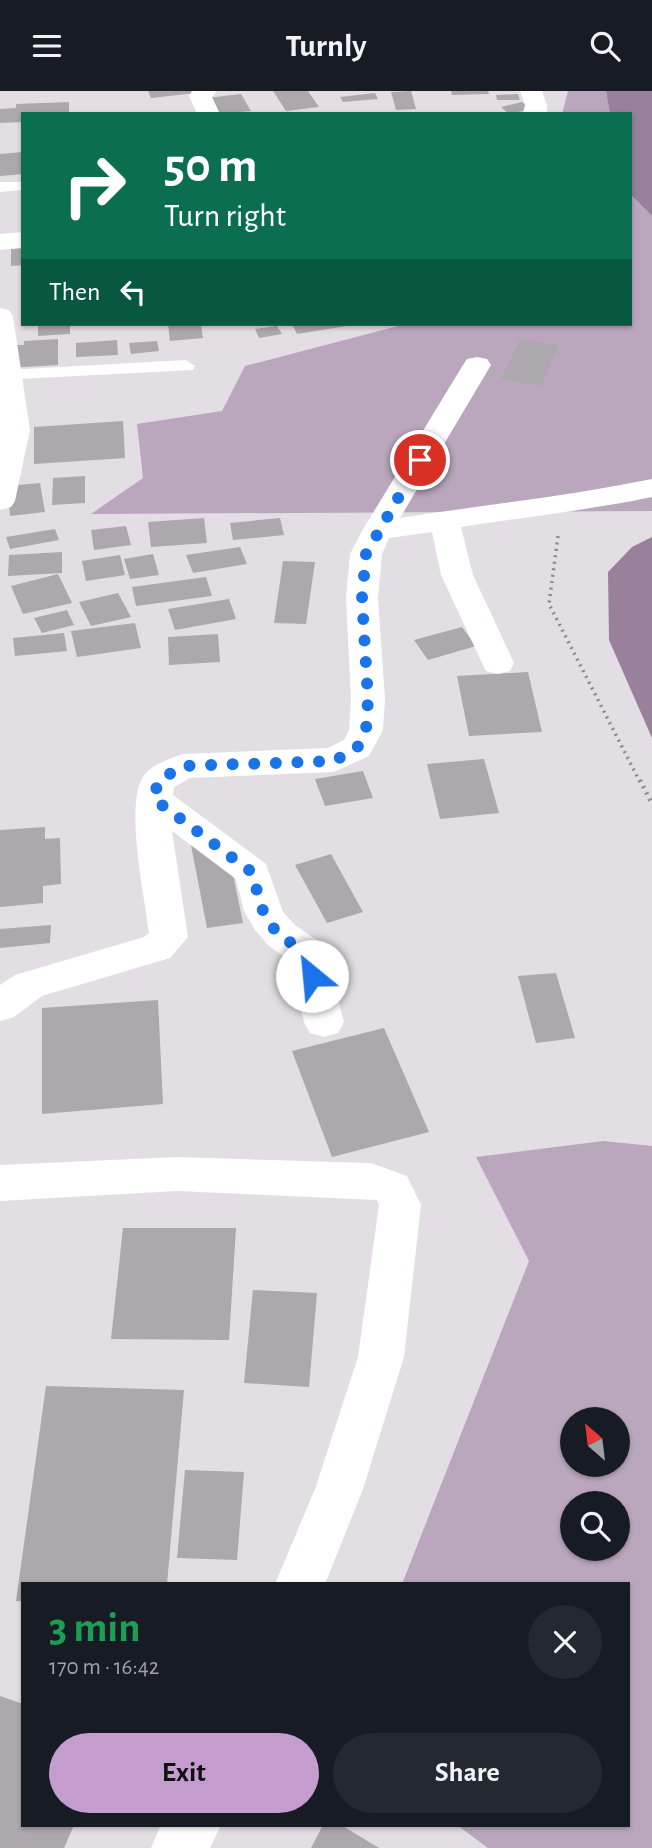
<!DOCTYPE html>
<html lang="en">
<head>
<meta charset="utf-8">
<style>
	:root { --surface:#171b24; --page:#242831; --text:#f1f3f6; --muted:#9ea1a6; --accent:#c49cce }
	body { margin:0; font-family:"Alegreya Sans",sans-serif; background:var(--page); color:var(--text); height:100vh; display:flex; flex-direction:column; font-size:26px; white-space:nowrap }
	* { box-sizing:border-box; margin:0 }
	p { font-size:23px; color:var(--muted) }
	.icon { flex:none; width:38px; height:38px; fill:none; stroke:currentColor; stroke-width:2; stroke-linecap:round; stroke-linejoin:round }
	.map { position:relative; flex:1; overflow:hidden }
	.side { position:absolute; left:21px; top:1491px; width:609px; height:245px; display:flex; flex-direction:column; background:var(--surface); border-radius:0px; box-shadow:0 2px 5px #0004 }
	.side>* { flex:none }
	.top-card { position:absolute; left:21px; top:21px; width:611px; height:214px; border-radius:0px; box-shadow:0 2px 5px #0004; background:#0b6e4f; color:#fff; overflow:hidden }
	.needle { width:46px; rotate:332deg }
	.controls { position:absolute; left:560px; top:1316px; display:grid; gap:14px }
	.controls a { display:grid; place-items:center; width:70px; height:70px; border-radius:50%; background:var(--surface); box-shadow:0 2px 5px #0004; font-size:35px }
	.pin { position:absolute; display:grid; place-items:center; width:60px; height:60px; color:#fff; margin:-30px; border:4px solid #fff; border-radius:50%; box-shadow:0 2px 7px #0007 }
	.me { position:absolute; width:77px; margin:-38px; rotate:332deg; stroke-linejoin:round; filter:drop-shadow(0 0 5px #0008) }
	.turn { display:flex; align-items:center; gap:24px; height:147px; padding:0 28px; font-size:32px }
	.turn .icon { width:91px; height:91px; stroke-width:2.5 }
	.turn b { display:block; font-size:49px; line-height:60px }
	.then { display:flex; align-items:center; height:66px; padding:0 28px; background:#0003; gap:14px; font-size:26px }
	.round { display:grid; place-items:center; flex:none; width:74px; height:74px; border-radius:37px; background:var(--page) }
	.head { display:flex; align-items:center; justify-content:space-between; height:119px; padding:0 28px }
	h1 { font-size:42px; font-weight:700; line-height:52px; color:#1e9e55 }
	.cta { display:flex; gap:14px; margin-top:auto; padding:14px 28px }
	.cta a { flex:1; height:80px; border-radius:42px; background:var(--accent); color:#111; font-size:28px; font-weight:700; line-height:80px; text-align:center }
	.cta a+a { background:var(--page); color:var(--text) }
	header { display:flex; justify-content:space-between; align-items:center; height:91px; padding:0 28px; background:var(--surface); font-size:32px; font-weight:700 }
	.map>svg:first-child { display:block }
	.green { fill:#baa7bd; fill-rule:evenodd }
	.water { fill:#99819c }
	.building { fill:#aca8ad }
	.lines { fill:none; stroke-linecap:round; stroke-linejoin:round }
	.path-far1 { stroke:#8d8a8e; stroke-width:3.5; stroke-dasharray:2 4.5; stroke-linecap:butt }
	.path { stroke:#8d8a8e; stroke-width:4.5; stroke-dasharray:2 5; stroke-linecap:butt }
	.service { fill:#fff; fill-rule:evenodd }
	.minor { fill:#fff; fill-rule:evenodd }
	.route { stroke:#1a73e8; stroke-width:12; stroke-dasharray:0 21.6 }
</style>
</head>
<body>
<header><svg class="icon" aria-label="menu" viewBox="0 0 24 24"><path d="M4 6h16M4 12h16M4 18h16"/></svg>Turnly<svg class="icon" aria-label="search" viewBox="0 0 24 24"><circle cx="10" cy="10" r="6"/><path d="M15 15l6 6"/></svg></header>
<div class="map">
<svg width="652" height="1757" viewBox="0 0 652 1757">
	<rect width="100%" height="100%" fill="#e2dee3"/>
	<g class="green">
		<polygon points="568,0 606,0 610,23 562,23"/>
		<polygon points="630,97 632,105 652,125 652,420 91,423 143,387 137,333 222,320 245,275 398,235 398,233 630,233"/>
		<path d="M603 1050 652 1055V1757H488L457 1734H628V1493H402L529 1170 476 1066ZM572 1328H618V1374H572ZM618 1412V1458H572V1412Z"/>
	</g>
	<g class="water">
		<polygon points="606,0 652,0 652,125 632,105 630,97 630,23 610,23"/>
		<polygon points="652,446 652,647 609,549 608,481 632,456"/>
	</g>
	<g class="building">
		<polygon points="148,0 195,0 196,2 151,7"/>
		<polygon points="273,0 308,0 319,16 286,20"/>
		<polygon points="411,0 416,18 396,19 391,1"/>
		<polygon points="451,0 488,0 489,3 452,4"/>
		<polygon points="375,2 378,8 343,11 340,6"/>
		<polygon points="241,3 251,20 215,23 207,7"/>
		<polygon points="518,3 520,9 497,9 496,4"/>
		<polygon points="69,11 69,23 23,23 23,31 0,32 0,18 16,17 16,13"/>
		<polygon points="522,11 531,18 509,23 501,16"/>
		<polygon points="23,61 23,83 0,85 0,63"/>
		<polygon points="23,154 23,174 11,175 11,155"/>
		<polygon points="38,233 70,233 70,243 38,245"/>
		<polygon points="168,233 201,233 203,247 170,250"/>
		<polygon points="292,233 353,233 353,234 297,243"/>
		<polygon points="277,235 282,243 259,247 255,238"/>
		<polygon points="58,248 58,274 7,277 14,254 24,254 24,250"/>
		<polygon points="520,248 559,254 541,295 501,288"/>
		<polygon points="117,249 118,264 76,266 76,252"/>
		<polygon points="157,250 159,260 131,263 129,252"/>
		<polygon points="123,330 125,367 34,373 34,336"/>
		<polygon points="85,385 85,412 52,414 53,387"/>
		<polygon points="40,392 45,421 10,425 7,395"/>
		<polygon points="204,427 207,452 151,456 148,431"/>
		<polygon points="280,427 284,444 233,449 230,432"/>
		<polygon points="126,435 131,454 94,459 91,439"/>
		<polygon points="55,438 59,449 10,458 6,446"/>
		<polygon points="240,456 247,473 193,482 186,464"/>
		<polygon points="62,461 62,482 8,485 9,464"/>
		<polygon points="153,463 159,484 130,488 124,468"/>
		<polygon points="120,464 125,484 86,490 82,470"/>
		<polygon points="283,470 315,471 306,533 274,532"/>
		<polygon points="58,483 72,512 23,523 11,495"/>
		<polygon points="206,486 212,505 136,515 132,496"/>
		<polygon points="118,502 131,526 91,535 79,511"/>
		<polygon points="229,508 236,528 175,539 168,518"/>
		<polygon points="67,519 74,534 42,542 34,527"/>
		<polygon points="135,532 141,557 77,566 71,540"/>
		<polygon points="462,536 476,555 428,569 414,549"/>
		<polygon points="64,542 67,560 15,565 13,547"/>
		<polygon points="218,543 220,571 169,574 168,546"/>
		<polygon points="528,581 542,641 469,645 457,585"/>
		<polygon points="484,668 499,722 440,728 427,673"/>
		<polygon points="363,680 373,707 325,715 315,688"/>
		<polygon points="45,736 45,748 60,747 61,793 43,795 43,812 0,816 0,739"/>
		<polygon points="225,745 243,832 207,837 190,749"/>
		<polygon points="331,763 363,821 327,832 295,774"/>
		<polygon points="51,834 50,852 0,857 0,838"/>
		<polygon points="556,882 575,947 536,952 518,885"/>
		<polygon points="158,909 163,1013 42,1023 42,917"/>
		<polygon points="384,937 429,1041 332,1066 292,960"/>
		<polygon points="123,1137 236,1137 229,1249 111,1248"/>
		<polygon points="253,1199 317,1202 309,1296 244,1292"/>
		<polygon points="46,1295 184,1299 167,1493 23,1493 23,1510 16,1510"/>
		<polygon points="185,1379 244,1381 237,1469 177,1467"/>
		<polygon points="0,1605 23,1613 23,1734 74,1734 64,1757 0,1757"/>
		<polygon points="323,1734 341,1734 379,1757 311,1757"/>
	</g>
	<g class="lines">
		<polyline class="path-far1" points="558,445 549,513 640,691"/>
		<polyline class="path" points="640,689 652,713"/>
		<g class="service">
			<polygon points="0,91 23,91 23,99 0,101"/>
			<polygon points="186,269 195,275 193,279 0,289 0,281 6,279"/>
		</g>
		<g class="minor">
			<polygon points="192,0 217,0 212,6 220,23 197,23 189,5"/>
			<polygon points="520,0 542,0 547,14 547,23 523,23 525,14"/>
			<polygon points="23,141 23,157 0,159 0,143"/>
			<polygon points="0,217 9,219 13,225 30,339 15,410 11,416 0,419"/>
			<path d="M477 266 487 268 491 274 400 427C484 414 569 405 652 388V406C589 419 525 426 461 436L473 484 514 572 510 580 498 583 486 580 482 572 441 484 432 441 389 447 382 463 378 507 385 608 383 639 369 665 334 681 190 687 174 696 173 704 266 773 283 821 296 835 320 851 325 861 344 931 338 942 324 946 310 942 304 931 289 869 269 855 255 839 244 820 236 788 172 740 188 846 170 867 42 905 14 926 0 930V894L15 884 144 846 149 842C145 808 123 708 145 683 154 673 171 667 183 663L328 657 344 649 349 639 351 608 346 507 350 463 362 440 463 274 467 268Z"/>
			<polygon points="177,1066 371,1072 407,1085 421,1114 404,1266 363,1398 325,1493 275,1493 315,1398 358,1266 379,1114 377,1109 177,1100 0,1110 0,1074"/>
			<polygon points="161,1734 221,1734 210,1757 151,1757"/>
		</g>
	</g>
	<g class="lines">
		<path class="route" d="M312 885 306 861C266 839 262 825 253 782L154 708 158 690 183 675 334 670 357 657 366 639 368 608 362 507 366 463 420 369"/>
	</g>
</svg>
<div class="controls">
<a><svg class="needle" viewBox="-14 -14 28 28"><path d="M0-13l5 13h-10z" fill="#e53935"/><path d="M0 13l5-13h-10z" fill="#9ea1a6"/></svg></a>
<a><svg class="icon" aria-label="search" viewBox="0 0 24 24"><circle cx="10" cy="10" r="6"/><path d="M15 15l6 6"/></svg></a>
</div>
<div class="pin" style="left:420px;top:369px;background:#d93025"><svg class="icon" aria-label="arrive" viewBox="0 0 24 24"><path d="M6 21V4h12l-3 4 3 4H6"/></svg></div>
<svg class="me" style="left:312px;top:885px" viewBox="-20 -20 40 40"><circle r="19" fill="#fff"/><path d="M0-13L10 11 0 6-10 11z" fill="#1a73e8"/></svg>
<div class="top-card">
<div class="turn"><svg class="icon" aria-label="right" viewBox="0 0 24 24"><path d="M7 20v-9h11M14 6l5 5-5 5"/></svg><div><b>50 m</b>Turn right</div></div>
<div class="then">Then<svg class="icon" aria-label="left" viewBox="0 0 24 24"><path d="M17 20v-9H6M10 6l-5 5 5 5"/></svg></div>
</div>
<section class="side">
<div class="head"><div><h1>3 min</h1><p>170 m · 16:42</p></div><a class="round"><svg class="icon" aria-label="close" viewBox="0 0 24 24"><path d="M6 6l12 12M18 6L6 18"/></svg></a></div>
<div class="cta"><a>Exit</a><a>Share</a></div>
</section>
</div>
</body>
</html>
